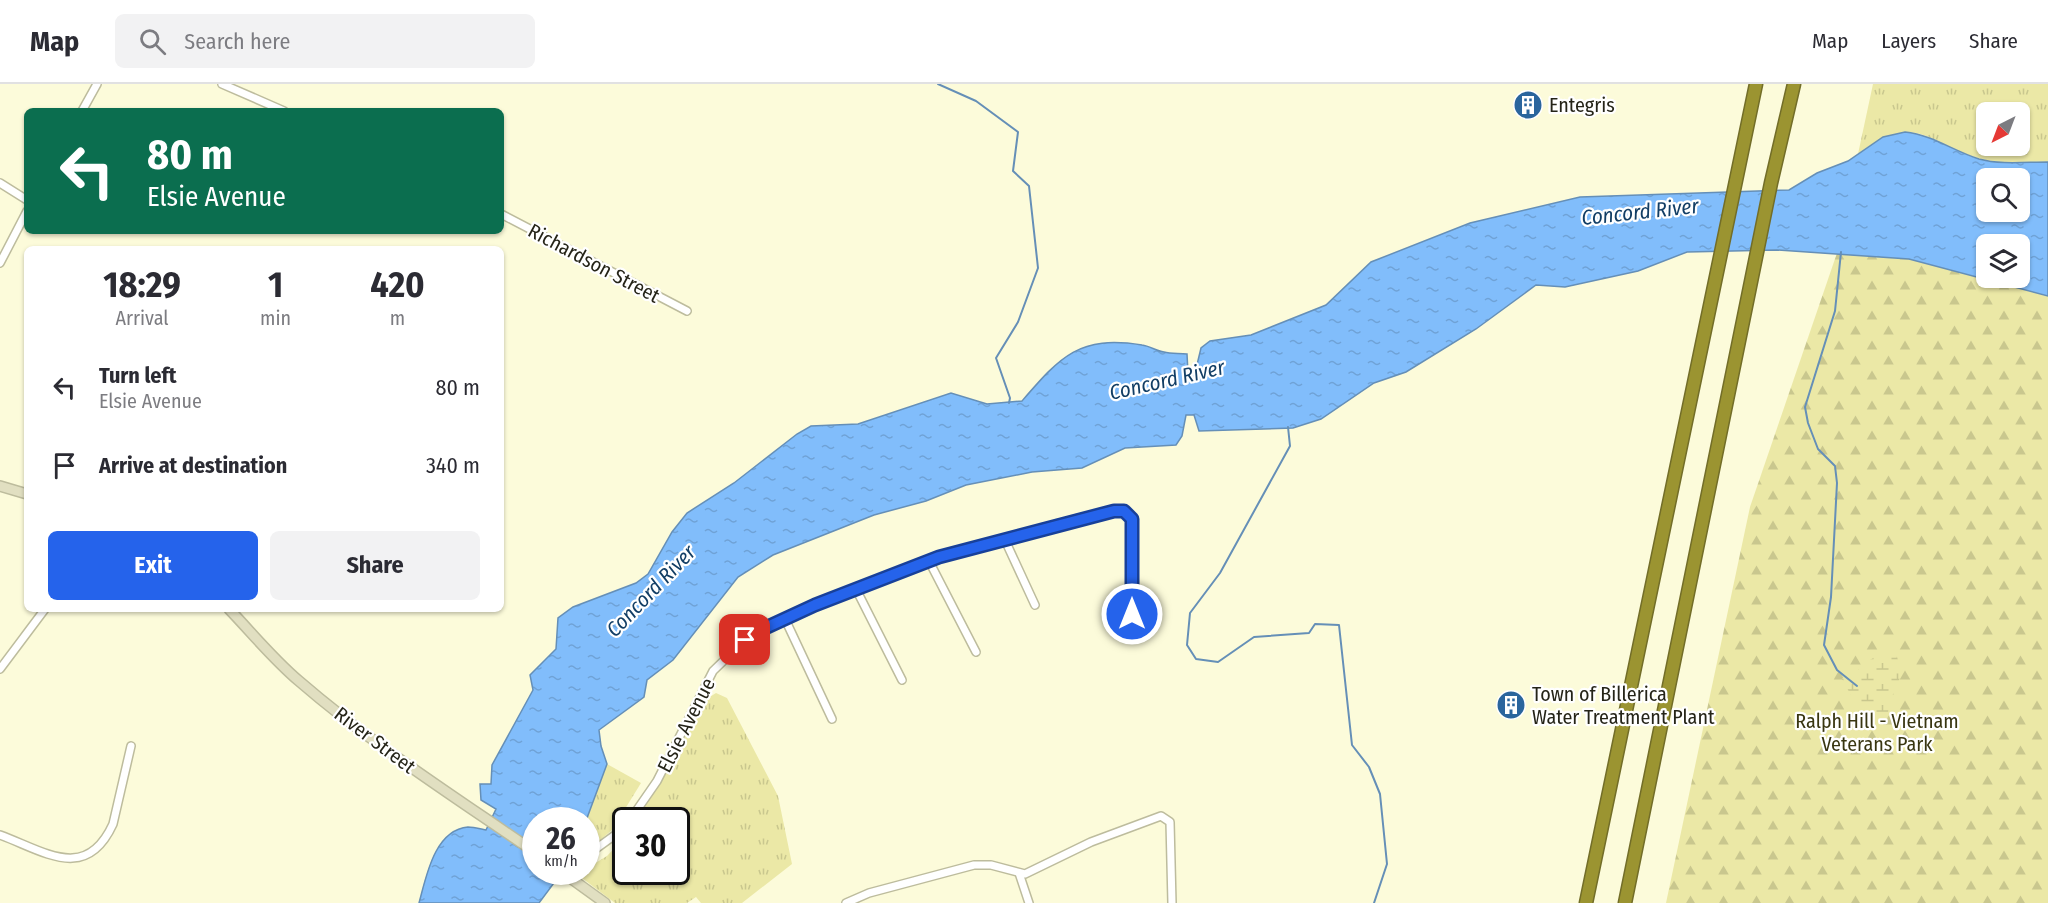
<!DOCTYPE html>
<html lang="en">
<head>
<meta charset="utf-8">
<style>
	:root { --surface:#fff; --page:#f2f2f3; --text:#2b2b33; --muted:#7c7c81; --line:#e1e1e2; --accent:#2563eb }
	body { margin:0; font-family:"Fira Sans Condensed",sans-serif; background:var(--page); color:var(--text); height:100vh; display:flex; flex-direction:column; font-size:22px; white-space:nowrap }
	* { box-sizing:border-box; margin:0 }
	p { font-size:20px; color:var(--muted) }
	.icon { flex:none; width:33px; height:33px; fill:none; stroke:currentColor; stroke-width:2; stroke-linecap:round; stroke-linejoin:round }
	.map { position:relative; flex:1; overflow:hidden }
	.drawer { position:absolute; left:24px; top:162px; width:480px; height:366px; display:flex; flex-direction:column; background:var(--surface); border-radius:9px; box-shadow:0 2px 4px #0004 }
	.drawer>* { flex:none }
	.banner { position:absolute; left:24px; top:24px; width:480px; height:126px; border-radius:9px; box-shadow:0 2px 4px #0004; background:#0b6e4f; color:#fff; overflow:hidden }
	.needle { width:39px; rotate:222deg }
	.fabs { position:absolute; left:1976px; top:18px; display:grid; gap:12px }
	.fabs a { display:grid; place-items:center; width:54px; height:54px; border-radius:9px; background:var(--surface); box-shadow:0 2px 4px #0004; font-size:30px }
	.speed { position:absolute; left:522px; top:723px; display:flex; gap:12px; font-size:30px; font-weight:700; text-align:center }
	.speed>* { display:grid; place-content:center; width:78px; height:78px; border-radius:50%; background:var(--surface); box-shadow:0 2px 4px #0004; line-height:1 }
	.speed small { font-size:15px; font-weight:400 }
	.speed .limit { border:3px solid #111; border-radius:9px; background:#fff; color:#111 }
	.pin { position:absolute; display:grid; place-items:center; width:51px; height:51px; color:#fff; margin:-26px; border-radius:12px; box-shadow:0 3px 9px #0006 }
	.me { position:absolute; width:66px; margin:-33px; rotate:0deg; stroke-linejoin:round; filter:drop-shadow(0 0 4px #0008) }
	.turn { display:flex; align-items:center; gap:21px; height:126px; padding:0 24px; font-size:27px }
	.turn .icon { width:78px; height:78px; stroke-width:2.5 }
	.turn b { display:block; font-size:42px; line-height:51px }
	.eta { display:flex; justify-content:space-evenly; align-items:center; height:102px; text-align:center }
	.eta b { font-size:36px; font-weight:700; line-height:42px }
	.cta { display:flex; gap:12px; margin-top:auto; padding:12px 24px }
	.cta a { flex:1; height:69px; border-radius:9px; background:var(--accent); color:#fff; font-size:24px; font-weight:700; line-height:69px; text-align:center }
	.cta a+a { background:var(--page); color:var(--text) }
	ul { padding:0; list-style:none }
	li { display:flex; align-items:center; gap:18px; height:78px; padding:0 24px }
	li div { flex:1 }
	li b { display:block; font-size:22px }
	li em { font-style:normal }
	header { display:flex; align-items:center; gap:36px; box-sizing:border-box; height:84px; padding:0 30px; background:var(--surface); border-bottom:2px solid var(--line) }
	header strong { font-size:28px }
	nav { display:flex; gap:33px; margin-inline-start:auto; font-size:21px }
	.search { width:420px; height:54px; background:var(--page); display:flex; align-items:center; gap:15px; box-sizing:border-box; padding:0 21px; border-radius:9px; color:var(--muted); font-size:22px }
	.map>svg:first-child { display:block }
	.forest { fill:url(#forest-firs) }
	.wetland { fill:url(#wetland-marsh) }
	.park { fill:url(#park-tufts); fill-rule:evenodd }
	.water { fill:url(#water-ripples); stroke:#658fb7; stroke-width:1.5; fill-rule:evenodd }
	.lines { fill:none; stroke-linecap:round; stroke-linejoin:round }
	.stream { stroke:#658fb7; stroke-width:2 }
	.street-casing { stroke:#bdbc9d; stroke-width:10 }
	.secondary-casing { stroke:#bdbc9d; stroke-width:12 }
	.highway-casing { stroke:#726d28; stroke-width:15 }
	.street { stroke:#fff; stroke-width:7 }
	.secondary { stroke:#e1dfc1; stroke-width:9 }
	.highway { stroke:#9b9431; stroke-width:12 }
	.route-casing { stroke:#184099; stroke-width:15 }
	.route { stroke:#2563eb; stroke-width:10 }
	.labels { text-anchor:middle; stroke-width:4.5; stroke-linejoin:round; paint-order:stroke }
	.poi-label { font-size:20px; fill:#252418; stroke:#fff; text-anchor:start }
	.street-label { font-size:20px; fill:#252418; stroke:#fff }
	.park-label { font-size:20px; fill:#393611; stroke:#fff }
	.water-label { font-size:21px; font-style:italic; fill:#123e65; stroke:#fff }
</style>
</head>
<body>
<header>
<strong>Map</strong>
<div class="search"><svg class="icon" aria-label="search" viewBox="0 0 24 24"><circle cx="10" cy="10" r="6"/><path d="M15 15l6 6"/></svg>Search here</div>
<nav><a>Map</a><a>Layers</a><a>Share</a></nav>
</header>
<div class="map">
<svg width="2048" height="819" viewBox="0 0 2048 819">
	<defs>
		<pattern id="forest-firs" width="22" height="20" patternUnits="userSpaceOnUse" patternTransform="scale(1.5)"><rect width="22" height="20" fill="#ebe8a6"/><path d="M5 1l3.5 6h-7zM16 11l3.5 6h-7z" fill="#c9c78e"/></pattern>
		<pattern id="wetland-marsh" width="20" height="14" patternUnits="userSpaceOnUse" patternTransform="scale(1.5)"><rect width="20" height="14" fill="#ebe8a6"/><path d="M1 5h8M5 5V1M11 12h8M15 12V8" fill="none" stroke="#c9c78e"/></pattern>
		<pattern id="park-tufts" width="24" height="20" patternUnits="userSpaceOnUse" patternTransform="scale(1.5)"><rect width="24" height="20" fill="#ebe8a6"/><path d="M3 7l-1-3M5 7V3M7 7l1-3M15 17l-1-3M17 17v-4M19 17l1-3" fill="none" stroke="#c9c78e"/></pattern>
		<pattern id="water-ripples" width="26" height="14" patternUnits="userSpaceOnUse" patternTransform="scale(1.5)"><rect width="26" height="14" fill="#81bdfb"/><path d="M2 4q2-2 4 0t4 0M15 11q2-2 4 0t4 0" fill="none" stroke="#6fa2d6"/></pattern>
	</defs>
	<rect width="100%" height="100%" fill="#fcfbda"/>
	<polygon class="forest" points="1837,169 1909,175 2048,212 2048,819 1666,819 1750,423"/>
	<path class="wetland" d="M1889 569 1897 573 1902 589 1890 617 1887 636 1878 642C1856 636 1853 611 1842 595L1847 589H1856C1863 579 1876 570 1889 569Z"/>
	<g class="park">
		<path d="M1873 0H2048V78C2025 78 2000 81 1978 74 1920 57 1920 28 1858 70ZM1986 28H2019V62H1986Z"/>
		<polygon points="716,609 727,614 778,712 792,780 742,819 701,819 696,813 687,819 615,819 574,788 586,788 587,784 607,772 625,753 626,788 676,788 676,736 636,736 708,614"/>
		<polygon points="607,680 641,699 612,746 587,767 585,736"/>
	</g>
	<path class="water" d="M1905 48C1933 51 1953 67 1979 75 2001 81 2025 78 2048 78V212L1909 175 1777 166 1687 168 1638 187 1565 203 1536 201 1476 245 1406 288 1374 299 1321 335 1293 344 1199 347 1194 331H1186L1182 352 1176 361 1125 364 1082 384 1032 388 966 401 926 417 874 431 773 471 738 493 673 576 647 596 644 613 599 646 601 662 607 680 587 734 585 736H536L535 761 527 777 535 784 536 788H540L554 799 539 819H419C426 794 434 746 468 743 473 743 481 745 486 746L496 725 481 716 480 700H491L492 681 533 606 530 591 556 565 558 534 573 523 636 499 648 490 672 448 687 429 734 399 797 350 811 342 858 340 951 309 987 320 1022 317C1061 272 1079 251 1142 261 1150 262 1156 267 1164 268 1171 270 1179 269 1187 270L1188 289H1195L1201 264 1210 257 1251 251 1326 221 1371 178 1470 139 1580 113 1789 106 1817 89 1848 77 1883 53ZM1986 94H2019V128H1986ZM1986 160H2019V194H1986Z"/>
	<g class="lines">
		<g class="stream">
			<polyline points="938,0 976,17 1018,48 1013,87 1029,102 1038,184 1018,238 996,274 1010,314 1009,319"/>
			<polyline points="1841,168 1835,227 1805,323 1808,339 1818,365 1835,382 1837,399 1831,513 1824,561 1837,586 1857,602"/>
			<polyline points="1288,343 1290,362 1220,489 1190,529 1187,561 1196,575 1218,578 1254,553 1309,549 1315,540 1339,541 1352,661 1369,683 1380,710 1387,780 1374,819"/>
		</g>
		<g class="street-casing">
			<g id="street">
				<polyline points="222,0 284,27"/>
				<polyline points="82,27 97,0"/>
				<polyline points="0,99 27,116"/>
				<polyline points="501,130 687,227"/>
				<polyline points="0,179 27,127"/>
				<polyline points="1004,454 1035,521"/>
				<polyline points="929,477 976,568"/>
				<polyline points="856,505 902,596"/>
				<polyline points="785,535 832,635"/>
				<polyline points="0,585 45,525"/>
				<polyline points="630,736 657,697 713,587 745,556 763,545 815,521 940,473 1114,427 1124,427 1132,435 1132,530"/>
				<path d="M0 751C44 767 86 799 113 740L131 662"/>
				<polyline points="586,772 626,743"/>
				<polyline points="1019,789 1029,819"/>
				<polyline points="846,819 869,809 974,781 991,781 1025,790 1091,758 1161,732 1170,738 1172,819"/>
			</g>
		</g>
		<g class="secondary-casing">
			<g id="secondary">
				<polyline points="0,402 27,410"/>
				<path d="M229 525C252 549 273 575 299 597 373 661 455 713 536 769"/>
				<polyline points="562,788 605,819"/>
			</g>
		</g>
		<g class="highway-casing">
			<g id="highway">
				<polyline points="1586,819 1756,0"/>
				<polyline points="1625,819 1771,99 1794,0"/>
			</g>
		</g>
		<use href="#street" class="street"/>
		<use href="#secondary" class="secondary"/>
		<use href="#highway" class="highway"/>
	</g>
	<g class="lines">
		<g class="route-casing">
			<polyline id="route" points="745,556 763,545 815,521 939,473 1114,427 1124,427 1132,435 1132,530"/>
		</g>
		<use href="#route" class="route"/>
	</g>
	<defs>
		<g id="building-disc" transform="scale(1.5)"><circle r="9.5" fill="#2a659d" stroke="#fff"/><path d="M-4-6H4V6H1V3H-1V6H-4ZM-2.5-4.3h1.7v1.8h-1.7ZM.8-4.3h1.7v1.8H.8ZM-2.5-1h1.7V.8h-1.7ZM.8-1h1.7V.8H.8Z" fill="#fff"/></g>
	</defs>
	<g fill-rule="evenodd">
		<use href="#building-disc" x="1528" y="21"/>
		<use href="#building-disc" x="1511" y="621"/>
	</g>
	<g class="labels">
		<g class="poi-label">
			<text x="1549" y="28">Entegris</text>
			<text x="1532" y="617">Town of Billerica<tspan x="1532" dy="23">Water Treatment Plant</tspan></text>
		</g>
		<g class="street-label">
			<text transform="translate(594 179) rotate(28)" y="7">Richardson Street</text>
			<text transform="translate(686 641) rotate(-63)" y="7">Elsie Avenue</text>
			<text transform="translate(375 656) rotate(37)" y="7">River Street</text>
		</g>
		<g class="park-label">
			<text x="1877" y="644">Ralph Hill - Vietnam<tspan x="1877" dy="23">Veterans Park</tspan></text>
		</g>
		<g class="water-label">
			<text transform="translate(1640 128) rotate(-6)" y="7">Concord River</text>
			<text transform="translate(1167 296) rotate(-13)" y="7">Concord River</text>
			<text transform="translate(651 507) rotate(-46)" y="7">Concord River</text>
		</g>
	</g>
</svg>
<div class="fabs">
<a><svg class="needle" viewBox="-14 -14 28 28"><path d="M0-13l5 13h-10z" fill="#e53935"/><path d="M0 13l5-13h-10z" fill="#7c7c81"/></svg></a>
<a><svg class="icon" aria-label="search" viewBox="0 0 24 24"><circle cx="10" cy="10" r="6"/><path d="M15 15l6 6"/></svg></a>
<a><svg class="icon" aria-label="layers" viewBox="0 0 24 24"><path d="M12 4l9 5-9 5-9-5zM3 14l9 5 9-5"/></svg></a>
</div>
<div class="speed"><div>26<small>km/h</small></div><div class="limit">30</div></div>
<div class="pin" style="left:745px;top:556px;background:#d93025"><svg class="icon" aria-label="arrive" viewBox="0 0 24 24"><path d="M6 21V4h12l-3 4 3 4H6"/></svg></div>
<svg class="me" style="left:1132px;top:530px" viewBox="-20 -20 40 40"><circle r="17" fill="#2563eb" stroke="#fff" stroke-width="3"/><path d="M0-11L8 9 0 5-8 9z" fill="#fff"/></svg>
<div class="banner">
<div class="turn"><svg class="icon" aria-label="left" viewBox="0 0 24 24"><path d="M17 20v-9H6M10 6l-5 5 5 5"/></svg><div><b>80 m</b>Elsie Avenue</div></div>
</div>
<section class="drawer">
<div class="eta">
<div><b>18:29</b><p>Arrival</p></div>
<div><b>1</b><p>min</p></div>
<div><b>420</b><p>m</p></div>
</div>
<ul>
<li><svg class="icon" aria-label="left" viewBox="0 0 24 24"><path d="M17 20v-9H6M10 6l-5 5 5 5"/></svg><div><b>Turn left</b><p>Elsie Avenue</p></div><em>80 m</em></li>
<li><svg class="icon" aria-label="arrive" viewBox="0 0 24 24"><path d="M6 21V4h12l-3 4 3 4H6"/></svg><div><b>Arrive at destination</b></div><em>340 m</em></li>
</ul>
<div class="cta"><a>Exit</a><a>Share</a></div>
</section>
</div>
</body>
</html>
